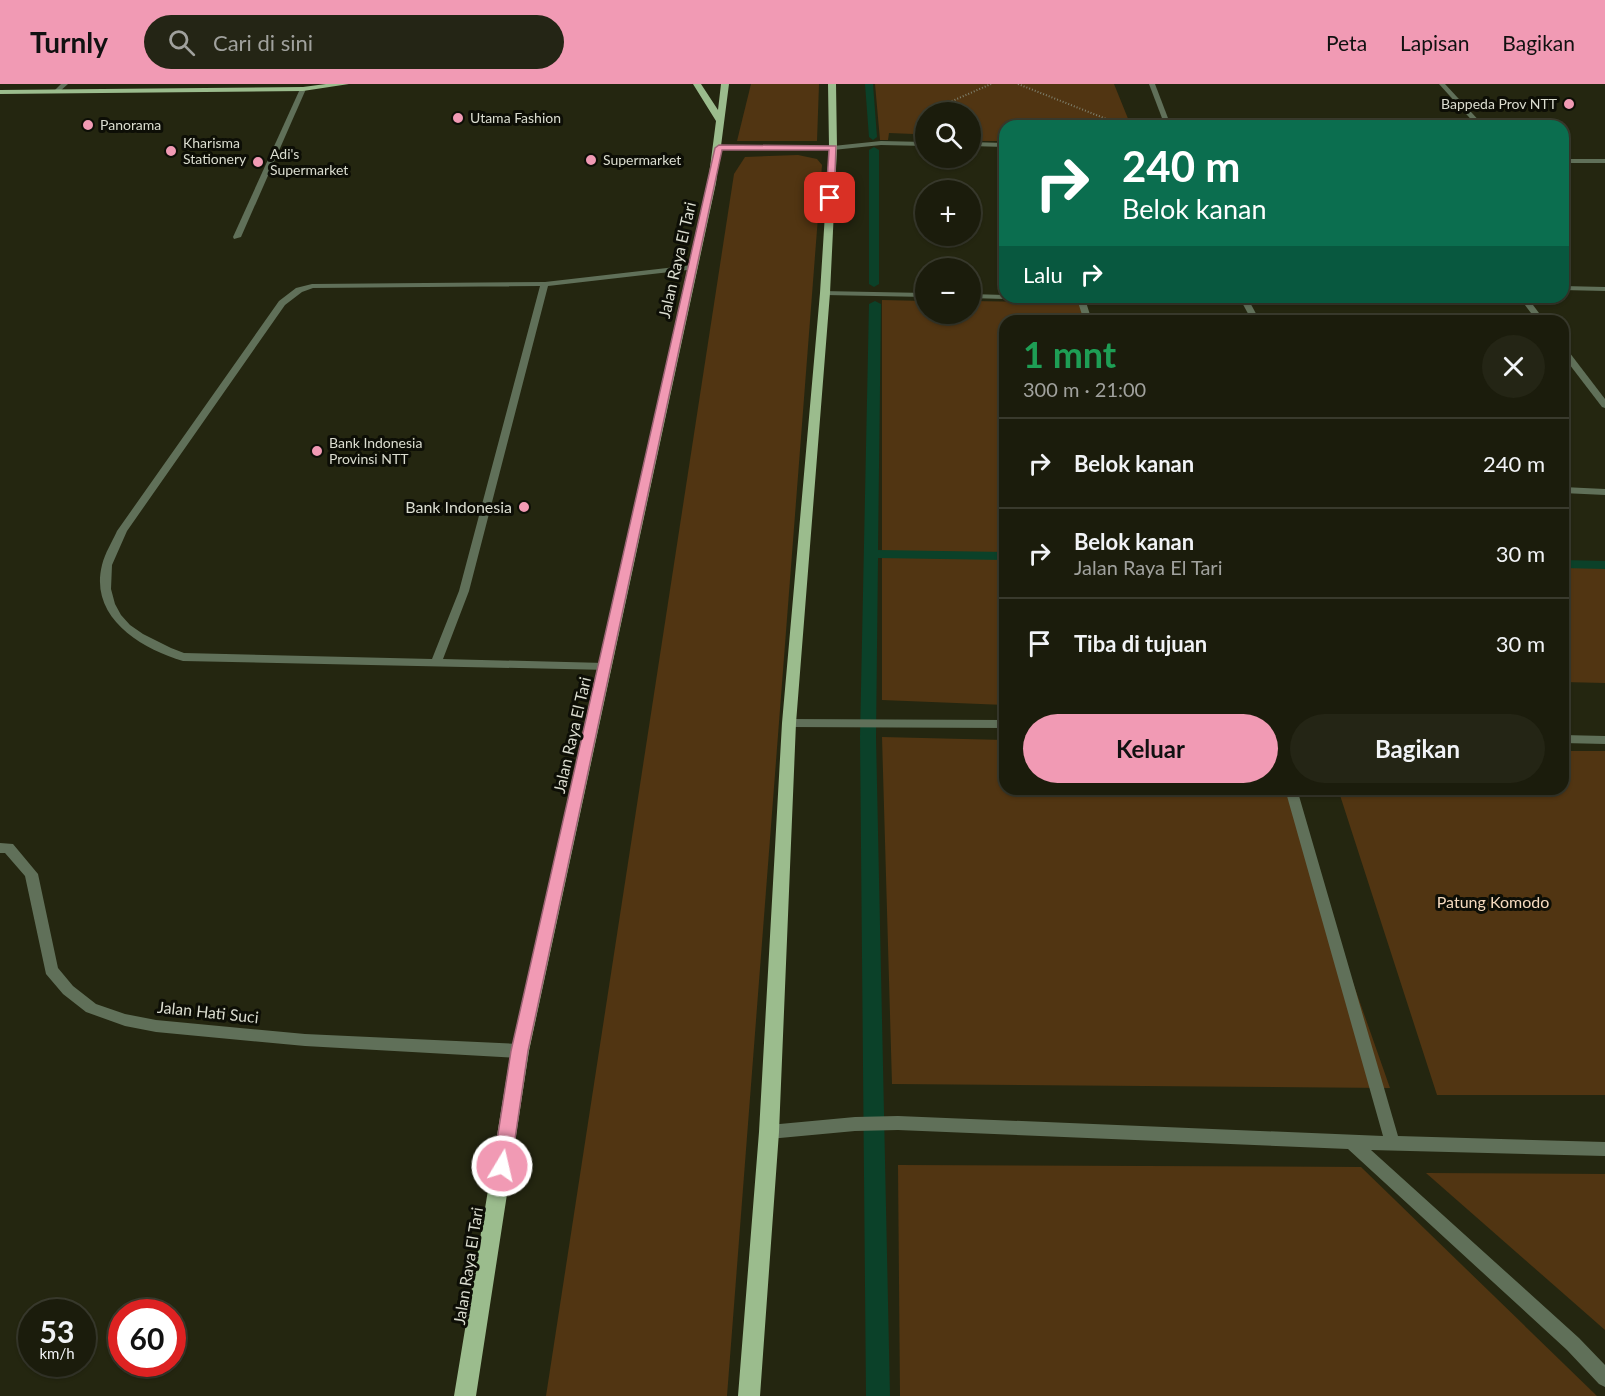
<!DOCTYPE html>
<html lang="id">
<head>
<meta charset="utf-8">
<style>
	:root { --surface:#1b1c0c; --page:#242515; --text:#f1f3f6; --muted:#a0a19d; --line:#393a2d; --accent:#f19ab4 }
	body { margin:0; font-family:Lato,sans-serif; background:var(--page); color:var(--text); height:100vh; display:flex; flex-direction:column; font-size:22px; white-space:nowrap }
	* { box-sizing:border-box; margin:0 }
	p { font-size:20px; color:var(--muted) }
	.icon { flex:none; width:33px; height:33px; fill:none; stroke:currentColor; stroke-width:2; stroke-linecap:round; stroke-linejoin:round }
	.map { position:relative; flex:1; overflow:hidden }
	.drawer { position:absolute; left:999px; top:231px; width:570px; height:480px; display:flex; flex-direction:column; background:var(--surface); border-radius:18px; box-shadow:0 2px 4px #0004,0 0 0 2px var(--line) }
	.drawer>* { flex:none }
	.banner { position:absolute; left:999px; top:36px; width:570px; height:183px; border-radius:18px; box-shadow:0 2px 4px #0004,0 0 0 2px var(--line); background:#0b6e4f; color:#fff; overflow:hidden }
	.fabs { position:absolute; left:915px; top:18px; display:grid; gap:12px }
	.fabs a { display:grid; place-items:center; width:66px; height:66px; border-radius:50%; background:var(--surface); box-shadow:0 2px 4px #0004,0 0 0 2px var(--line); font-size:30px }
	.speed { position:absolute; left:18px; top:1215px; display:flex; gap:12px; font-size:30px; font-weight:700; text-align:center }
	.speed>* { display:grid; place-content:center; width:78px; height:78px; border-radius:50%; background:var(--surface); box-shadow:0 2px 4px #0004,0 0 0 2px var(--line); line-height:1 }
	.speed small { font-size:15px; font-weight:400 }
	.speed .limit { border:9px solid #d22; background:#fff; color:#111 }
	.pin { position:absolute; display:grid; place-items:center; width:51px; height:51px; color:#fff; margin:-26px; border-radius:12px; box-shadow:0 3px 9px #0006 }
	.me { position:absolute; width:66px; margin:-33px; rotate:9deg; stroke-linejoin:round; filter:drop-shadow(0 0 4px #0008) }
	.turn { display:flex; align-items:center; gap:21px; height:126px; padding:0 24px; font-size:27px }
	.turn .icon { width:78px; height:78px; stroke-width:2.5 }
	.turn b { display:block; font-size:42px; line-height:51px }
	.then { display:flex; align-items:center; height:57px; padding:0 24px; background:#0003; gap:12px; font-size:22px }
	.round { display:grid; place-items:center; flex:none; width:63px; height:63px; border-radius:32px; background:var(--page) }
	.headline { display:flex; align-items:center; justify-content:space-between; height:102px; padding:0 24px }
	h1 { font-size:36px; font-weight:700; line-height:45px; color:#1e9e55 }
	.button { display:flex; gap:12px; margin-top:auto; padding:12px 24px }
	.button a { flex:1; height:69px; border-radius:36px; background:var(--accent); color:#111; font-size:24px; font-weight:700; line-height:69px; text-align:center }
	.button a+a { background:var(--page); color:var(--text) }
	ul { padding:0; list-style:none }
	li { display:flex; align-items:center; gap:18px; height:90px; padding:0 24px; border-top:2px solid var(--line) }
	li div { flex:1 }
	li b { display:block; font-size:22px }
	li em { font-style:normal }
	header { display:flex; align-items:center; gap:36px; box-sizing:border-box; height:84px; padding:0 30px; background:var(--accent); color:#111 }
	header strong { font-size:28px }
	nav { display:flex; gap:33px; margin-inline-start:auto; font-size:21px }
	.search { width:420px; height:54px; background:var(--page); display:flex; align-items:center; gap:15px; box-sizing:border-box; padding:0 21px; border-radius:33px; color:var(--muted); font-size:22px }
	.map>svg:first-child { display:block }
	.green { fill:#513512 }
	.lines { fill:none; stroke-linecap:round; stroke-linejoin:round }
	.stream { fill:#0b4129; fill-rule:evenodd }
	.path { stroke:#7e806e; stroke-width:2; stroke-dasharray:1 2; stroke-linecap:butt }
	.lane { fill:#607059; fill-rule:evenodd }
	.street { fill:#607059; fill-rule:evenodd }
	.primary { fill:#9bbc8d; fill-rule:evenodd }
	.route { fill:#f19ab4; stroke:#9d6475; stroke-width:1.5 }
	.poi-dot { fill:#f19ab4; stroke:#0d0e06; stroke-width:2 }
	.labels { text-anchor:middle; stroke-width:6; stroke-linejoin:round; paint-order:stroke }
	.far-poi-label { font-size:14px; fill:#dbddd0; stroke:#0d0e06; text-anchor:start }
	.street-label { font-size:16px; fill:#dbddd0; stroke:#0d0e06 }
	.poi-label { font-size:16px; fill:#dbddd0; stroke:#0d0e06; text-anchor:end }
	.park-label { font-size:16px; fill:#f5dabf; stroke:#0d0e06 }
</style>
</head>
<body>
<header>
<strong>Turnly</strong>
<div class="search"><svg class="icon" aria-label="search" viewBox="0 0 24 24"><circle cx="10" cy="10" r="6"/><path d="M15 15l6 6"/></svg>Cari di sini</div>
<nav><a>Peta</a><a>Lapisan</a><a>Bagikan</a></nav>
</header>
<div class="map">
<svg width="1605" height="1312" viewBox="0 0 1605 1312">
	<rect width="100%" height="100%" fill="#242610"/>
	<g class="green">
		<polygon points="751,0 819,0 817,57 737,57"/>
		<polygon points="875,0 1114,0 1131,42 1005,42 1005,57 971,57 970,28 926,28 925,57 915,57 914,50 889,49 888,56 880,56"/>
		<polygon points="798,71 817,75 822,81 727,1312 546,1312 734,90 745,73"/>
		<polygon points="882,216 925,217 926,230 970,230 971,217 1084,219 1088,237 1005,237 1005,621 882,616"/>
		<polygon points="1563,479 1605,479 1605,599 1563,598"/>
		<polygon points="882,653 1005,656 1005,705 1285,705 1390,1004 892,1000"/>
		<polygon points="1563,667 1605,667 1605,1011 1437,1011 1338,705 1563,705"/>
		<polygon points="898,1081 1361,1083 1597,1312 900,1312"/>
		<polygon points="1426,1089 1605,1090 1605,1246"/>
	</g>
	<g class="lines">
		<g class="stream">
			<polygon points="865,0 873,0 877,53 873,56 869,53"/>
			<polygon points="874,63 879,66 879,200 874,203 869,200 869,66"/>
			<polygon points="875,217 881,220 878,466 1005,468 1005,476 878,474 876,653 890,1312 866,1312 860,653 869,220"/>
			<polygon points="1563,476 1605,477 1605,485 1563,484"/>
		</g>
		<g class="path">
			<polyline points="1018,0 1124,42"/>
			<polyline points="927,28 991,0"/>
		</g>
		<g class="lane">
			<polygon points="1149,0 1155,0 1171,42 1165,42"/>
			<polygon points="1439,0 1445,0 1484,42 1477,42"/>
			<polygon points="881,57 926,58 926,62 881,61 833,66 830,64 833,62"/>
			<polygon points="970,58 1005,59 1005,63 970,62"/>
			<rect x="1563" y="75" width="42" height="4"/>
			<path d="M693 181H696V185L548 202 469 507 443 575 605 579 611 583 609 586 183 577C140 564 89 533 102 481 105 469 112 458 117 447L279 217 296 204 312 200 545 198ZM540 202 459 507 432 575 184 569 171 564 143 550 130 541 121 531 115 520 111 505 112 481 127 447 285 221 302 208 313 204Z"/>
			<polygon points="1563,202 1605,203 1605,207 1563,206"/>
			<polygon points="822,207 926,209 926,213 825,211 821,209"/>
			<polygon points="970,210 1005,211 1005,213 1009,213 1005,215 970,214"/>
			<polygon points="1021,213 1132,213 1128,215 1085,215 1092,237 1084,237 1077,215 1025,215"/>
			<polygon points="1239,213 1247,213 1260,237 1252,237"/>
			<polygon points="1519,213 1527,213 1545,237 1537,237"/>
			<polygon points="1563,263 1566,264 1605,315 1605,324 1602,323 1563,272"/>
			<polygon points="1563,403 1605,405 1605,411 1563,409"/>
			<polygon points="789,635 1005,636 1005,644 789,643 783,639"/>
			<polygon points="1563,651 1605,652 1605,660 1563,659"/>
			<polygon points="1285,705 1297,705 1398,1052 1605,1058 1605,1072 1371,1066 1579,1254 1605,1281 1605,1303 1599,1300 1567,1266 1348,1065 898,1046 855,1047 769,1055 763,1053 761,1048 763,1043 769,1041 855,1033 898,1032 1383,1052"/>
		</g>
		<g class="street">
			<polygon points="61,0 68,0 59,8 55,8 55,6"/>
			<polygon points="303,3 306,5 241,153 234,155 233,153 300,5"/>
			<polygon points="0,759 13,760 38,790 58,884 73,902 96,920 125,930 156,936 305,950 520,960 525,962 527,967 525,972 520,974 305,962 156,948 125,942 86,928 63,910 46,890 25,792 5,769 0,769"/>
		</g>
		<g class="primary">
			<polygon points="326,0 349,0 303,7 0,10 0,6 303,3"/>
			<polygon points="693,0 701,0 718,26 721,0 729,0 721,62 829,62 828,0 836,0 837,64 830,209 796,639 779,1048 760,1312 738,1312 759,1048 782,639 820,209 829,66 720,66 716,99 529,967 476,1312 454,1312 511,967 708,99 716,37"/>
		</g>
	</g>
	<polygon class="route" points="719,61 836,62 834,114 830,117 826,114 829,66 722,66 528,967 511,1082 508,1088 502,1091 495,1088 493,1082 511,967 715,64"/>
	<g class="poi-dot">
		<circle cx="1569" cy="20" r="6"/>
		<circle cx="458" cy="34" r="6"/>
		<circle cx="88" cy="41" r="6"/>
		<circle cx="171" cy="67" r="6"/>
		<circle cx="591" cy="76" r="6"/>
		<circle cx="258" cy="78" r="6"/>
		<circle cx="317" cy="367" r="6"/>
		<circle cx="524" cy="423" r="6"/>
	</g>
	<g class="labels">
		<g class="far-poi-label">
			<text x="1557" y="25" text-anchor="end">Bappeda Prov NTT</text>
			<text x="470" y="39">Utama Fashion</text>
			<text x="100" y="46">Panorama</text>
			<text x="183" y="64">Kharisma<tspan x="183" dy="16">Stationery</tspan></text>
			<text x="270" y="75">Adi's<tspan x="270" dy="16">Supermarket</tspan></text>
			<text x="603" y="81">Supermarket</text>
			<text x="329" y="364">Bank Indonesia<tspan x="329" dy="16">Provinsi NTT</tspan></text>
		</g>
		<g class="street-label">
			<text transform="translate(677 176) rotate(-77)" y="6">Jalan Raya El Tari</text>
			<text transform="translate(572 651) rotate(-77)" y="6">Jalan Raya El Tari</text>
			<text transform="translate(208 928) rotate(6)" y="6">Jalan Hati Suci</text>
			<text transform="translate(468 1182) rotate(-81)" y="6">Jalan Raya El Tari</text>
		</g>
		<g class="poi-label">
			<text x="512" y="429">Bank Indonesia</text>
		</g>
		<g class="park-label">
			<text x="1493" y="824">Patung Komodo</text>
		</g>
	</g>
</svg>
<div class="fabs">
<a><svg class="icon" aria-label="search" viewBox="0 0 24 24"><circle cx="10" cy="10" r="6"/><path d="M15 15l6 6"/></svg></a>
<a>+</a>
<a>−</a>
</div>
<div class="speed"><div>53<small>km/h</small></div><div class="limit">60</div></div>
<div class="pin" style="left:830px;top:114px;background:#d93025"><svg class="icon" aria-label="arrive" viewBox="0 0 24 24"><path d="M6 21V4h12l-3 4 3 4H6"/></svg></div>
<svg class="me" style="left:502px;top:1082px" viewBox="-20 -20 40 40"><circle r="17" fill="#f19ab4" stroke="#fff" stroke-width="3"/><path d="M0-11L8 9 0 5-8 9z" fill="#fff"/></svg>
<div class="banner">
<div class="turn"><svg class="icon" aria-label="right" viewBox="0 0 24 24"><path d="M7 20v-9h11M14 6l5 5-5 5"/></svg><div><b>240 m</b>Belok kanan</div></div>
<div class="then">Lalu<svg class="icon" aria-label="right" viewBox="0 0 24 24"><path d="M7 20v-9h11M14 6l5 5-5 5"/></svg></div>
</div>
<section class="drawer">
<div class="headline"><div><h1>1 mnt</h1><p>300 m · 21:00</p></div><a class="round"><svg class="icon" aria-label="close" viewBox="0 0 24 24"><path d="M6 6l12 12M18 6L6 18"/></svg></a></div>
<ul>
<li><svg class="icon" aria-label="right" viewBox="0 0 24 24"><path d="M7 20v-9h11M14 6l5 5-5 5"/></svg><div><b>Belok kanan</b></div><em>240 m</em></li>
<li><svg class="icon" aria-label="right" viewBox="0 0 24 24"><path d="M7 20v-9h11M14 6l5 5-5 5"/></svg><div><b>Belok kanan</b><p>Jalan Raya El Tari</p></div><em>30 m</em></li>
<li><svg class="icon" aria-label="arrive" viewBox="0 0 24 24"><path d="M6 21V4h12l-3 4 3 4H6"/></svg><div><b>Tiba di tujuan</b></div><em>30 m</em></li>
</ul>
<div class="button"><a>Keluar</a><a>Bagikan</a></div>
</section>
</div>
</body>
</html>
